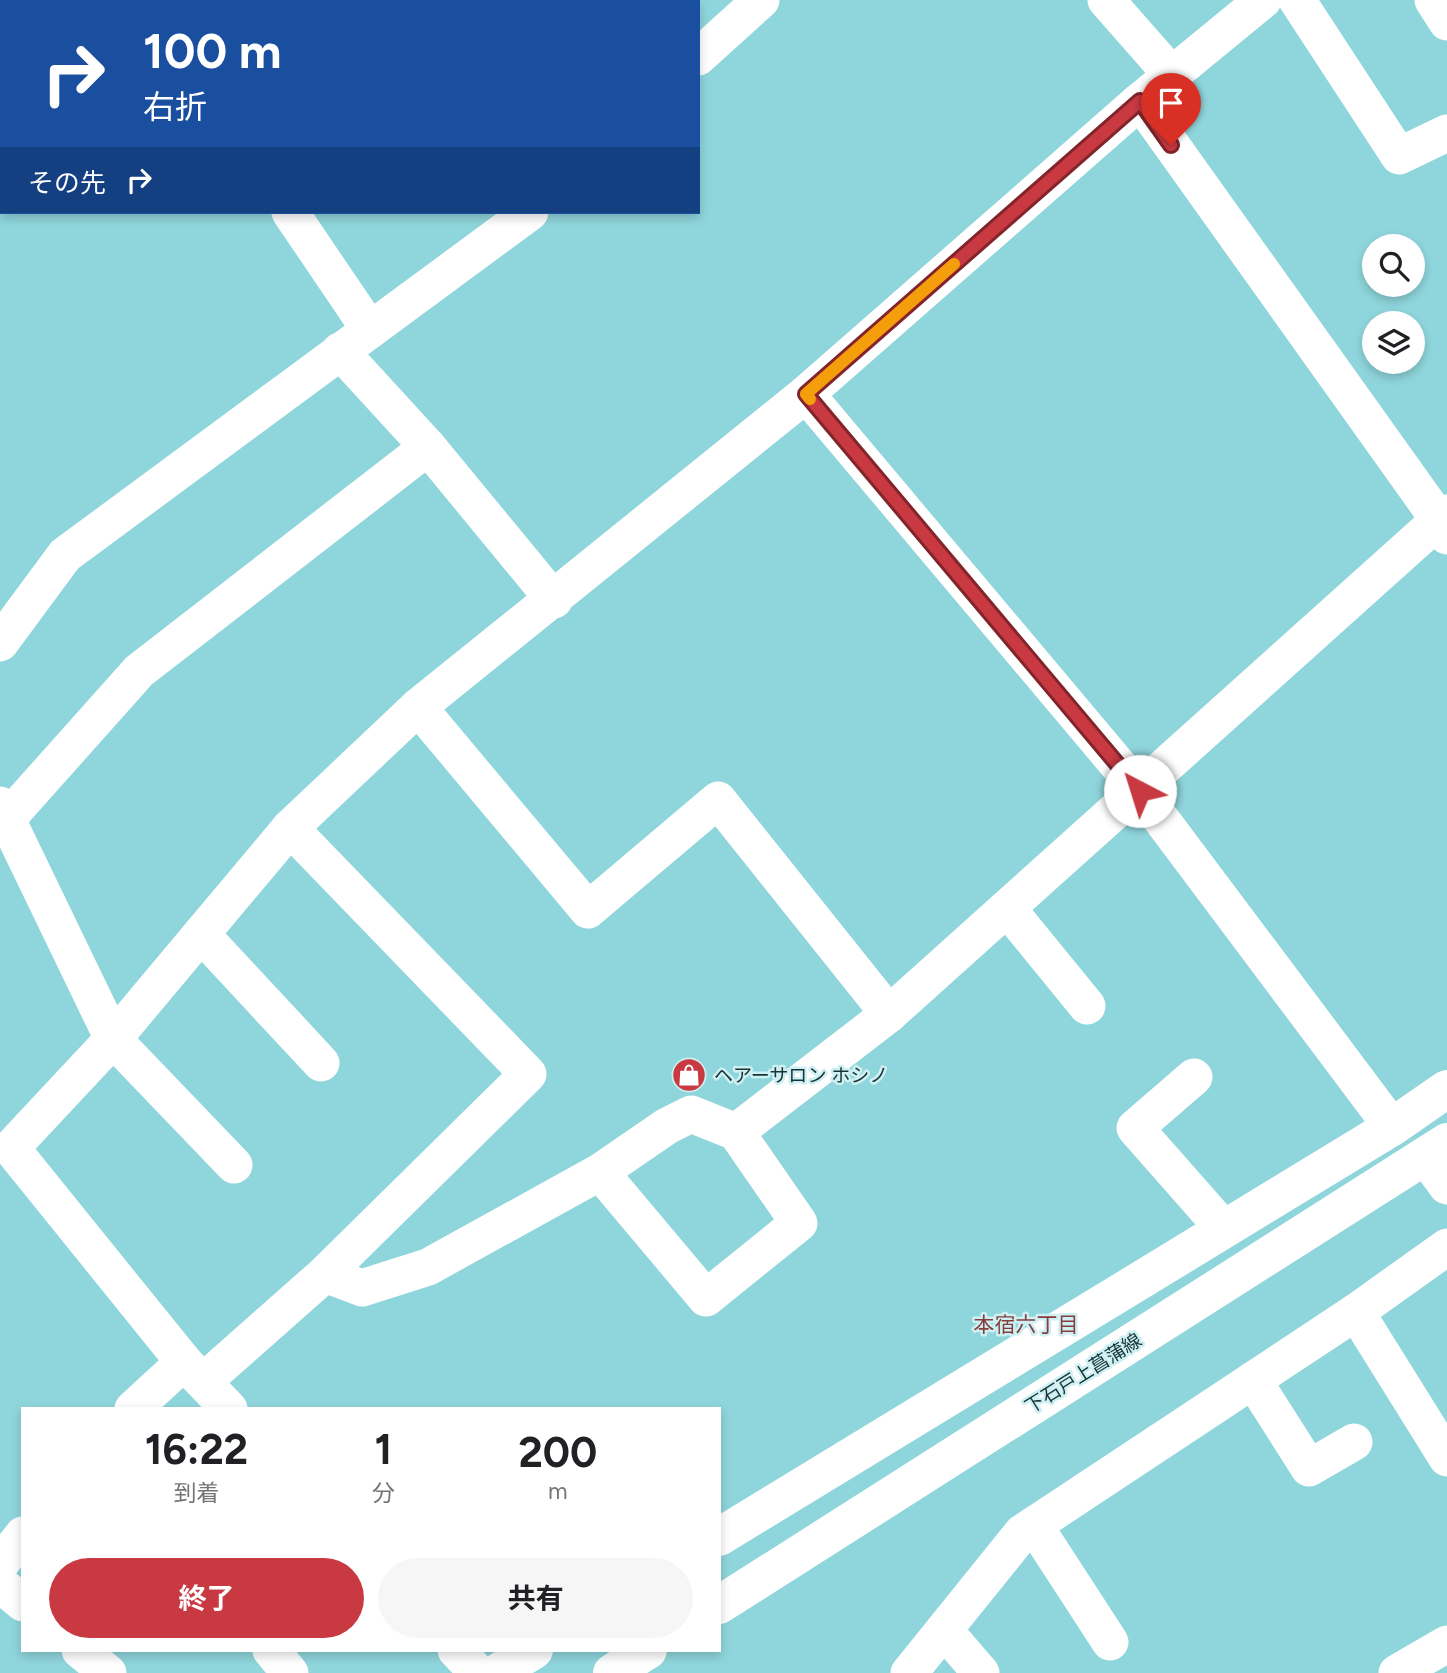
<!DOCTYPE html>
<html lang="ja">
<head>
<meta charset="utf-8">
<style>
	:root { --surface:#fff; --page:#f6f6f6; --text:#202124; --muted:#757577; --accent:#c83942 }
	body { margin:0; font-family:Figtree,"Noto Sans JP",sans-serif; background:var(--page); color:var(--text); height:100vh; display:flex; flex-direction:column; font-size:26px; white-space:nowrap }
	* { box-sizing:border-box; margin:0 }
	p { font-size:23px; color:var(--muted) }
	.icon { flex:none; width:38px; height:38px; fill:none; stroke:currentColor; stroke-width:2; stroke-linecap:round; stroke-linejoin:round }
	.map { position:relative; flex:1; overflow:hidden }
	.details { position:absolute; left:21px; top:1407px; width:700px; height:245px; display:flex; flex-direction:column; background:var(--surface); border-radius:0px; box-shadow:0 4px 10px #0003 }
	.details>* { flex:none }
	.banner { position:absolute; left:0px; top:0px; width:700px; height:214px; box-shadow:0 4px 10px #0003; background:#1a4fa0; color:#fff; overflow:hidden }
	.buttons { position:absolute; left:1362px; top:234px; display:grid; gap:14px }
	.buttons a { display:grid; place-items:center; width:63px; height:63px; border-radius:50%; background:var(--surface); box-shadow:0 4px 10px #0003; font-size:35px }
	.pin { position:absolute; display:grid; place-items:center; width:60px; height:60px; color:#fff; margin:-72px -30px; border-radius:50% 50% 50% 0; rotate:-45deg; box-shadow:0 0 7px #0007 }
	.pin .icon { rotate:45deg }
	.me { position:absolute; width:77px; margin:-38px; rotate:320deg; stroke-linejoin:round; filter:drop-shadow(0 0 5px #0008) }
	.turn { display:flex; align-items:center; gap:24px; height:147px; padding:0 28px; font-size:32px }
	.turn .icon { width:91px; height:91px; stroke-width:2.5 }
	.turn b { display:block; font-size:49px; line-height:60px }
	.then { display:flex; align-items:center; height:66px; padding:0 28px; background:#0003; gap:14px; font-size:26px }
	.eta { display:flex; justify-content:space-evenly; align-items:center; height:119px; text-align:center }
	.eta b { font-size:42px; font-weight:700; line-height:49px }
	.primary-button { display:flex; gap:14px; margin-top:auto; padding:14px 28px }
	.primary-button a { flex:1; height:80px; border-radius:42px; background:var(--accent); color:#fff; font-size:28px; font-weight:700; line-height:80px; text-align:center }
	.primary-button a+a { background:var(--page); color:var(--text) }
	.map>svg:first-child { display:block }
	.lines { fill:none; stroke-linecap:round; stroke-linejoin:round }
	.street { stroke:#fff; stroke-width:37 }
	.secondary { stroke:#fff; stroke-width:38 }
	.route-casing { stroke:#82252b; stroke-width:18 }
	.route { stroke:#c83942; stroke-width:12 }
	.slow { stroke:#f59e0b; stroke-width:12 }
	.labels { text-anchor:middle; stroke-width:5; stroke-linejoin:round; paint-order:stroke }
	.poi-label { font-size:19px; fill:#173437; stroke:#cef0f3; text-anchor:start }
	.street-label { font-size:19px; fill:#173437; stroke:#cef0f3 }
	.neighbourhood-label { font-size:21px; fill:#853d3d; stroke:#cef0f3 }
</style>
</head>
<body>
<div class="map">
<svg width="1447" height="1673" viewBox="0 0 1447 1673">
	<rect width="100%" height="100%" fill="#8fd6dc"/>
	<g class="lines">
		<g class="street">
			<polyline points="29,0 30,2"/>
			<polyline points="1106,0 1172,75"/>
			<polyline points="1297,0 1399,156 1447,133"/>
			<polyline points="1433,0 1447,22"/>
			<polyline points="311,2 314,0"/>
			<polyline points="698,57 761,0"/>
			<polyline points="1140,101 1439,520 1447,536"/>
			<polyline points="0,152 2,151"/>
			<polyline points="290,212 370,330"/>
			<polyline points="340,351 428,447 554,600"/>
			<polyline points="806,394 1140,791 1392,1127"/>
			<polyline points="0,643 65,555 530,212"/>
			<polyline points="418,707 588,910 718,800 889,1014"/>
			<polyline points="0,805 113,1039 234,1165"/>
			<polyline points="7,819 139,671 428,447"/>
			<polyline points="1007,908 1087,1006"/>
			<polyline points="201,934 321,1063"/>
			<polyline points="1194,1077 1135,1128 1224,1229"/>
			<polyline points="736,1132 889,1014 1447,513"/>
			<polyline points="1425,1156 1447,1186"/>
			<polyline points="325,1274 362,1288 428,1267 600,1172 667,1126 691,1114 736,1132 799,1223 706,1298 600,1172"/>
			<polyline points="1356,1312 1447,1458"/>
			<polyline points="1253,1380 1309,1468 1354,1442"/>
			<polyline points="204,1381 325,1274 528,1074 290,828"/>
			<polyline points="133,1409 184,1362"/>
			<polyline points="229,1409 184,1362 11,1148 113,1039 290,828 418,707 806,394 1140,101 1263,0"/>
			<polyline points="1034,1525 1110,1642"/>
			<polyline points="0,1564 23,1535"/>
			<polyline points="0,1584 23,1603"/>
			<polyline points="944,1630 981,1673"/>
			<polyline points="80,1650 108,1673"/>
			<polyline points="271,1650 290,1673"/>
			<polyline points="456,1650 478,1673"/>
			<polyline points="909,1673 1022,1533 1356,1312 1447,1247"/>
			<polyline points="1397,1673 1447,1644"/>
		</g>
		<g class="secondary">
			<polyline points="719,1537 1392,1127 1447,1089"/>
			<polyline points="719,1605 1447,1142"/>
			<polyline points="497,1673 534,1650"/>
			<polyline points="612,1673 648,1650"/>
		</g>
	</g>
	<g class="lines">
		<g class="route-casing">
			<polyline id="route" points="1140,791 806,394 1140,101 1171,145"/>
		</g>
		<use href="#route" class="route"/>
		<polyline class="slow" points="810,399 806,394 954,264"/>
	</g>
	<defs>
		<g id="shop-disc" transform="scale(1.75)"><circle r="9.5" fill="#c83942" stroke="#cef0f3"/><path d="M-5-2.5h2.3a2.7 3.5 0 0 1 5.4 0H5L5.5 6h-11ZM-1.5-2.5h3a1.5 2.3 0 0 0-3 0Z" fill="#fff"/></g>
	</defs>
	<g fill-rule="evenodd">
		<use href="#shop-disc" x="689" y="1075"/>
	</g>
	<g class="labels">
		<g class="poi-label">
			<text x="714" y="1082">ヘアーサロン ホシノ</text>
		</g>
		<g class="street-label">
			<text transform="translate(1083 1373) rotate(-32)" y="7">下石戸上菖蒲線</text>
		</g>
		<g class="neighbourhood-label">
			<text x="1026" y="1332">本宿六丁目</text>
		</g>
	</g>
</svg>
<div class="buttons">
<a><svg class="icon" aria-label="search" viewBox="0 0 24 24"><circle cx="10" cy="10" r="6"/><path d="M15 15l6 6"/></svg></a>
<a><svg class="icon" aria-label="layers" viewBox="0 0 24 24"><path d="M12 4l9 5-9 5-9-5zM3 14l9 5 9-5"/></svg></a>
</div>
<div class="pin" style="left:1171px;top:145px;background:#d93025"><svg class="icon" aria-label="arrive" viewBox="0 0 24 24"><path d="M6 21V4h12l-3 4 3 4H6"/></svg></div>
<svg class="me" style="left:1140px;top:791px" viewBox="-20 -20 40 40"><circle r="19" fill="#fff"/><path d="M0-13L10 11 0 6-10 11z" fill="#c83942"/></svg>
<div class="banner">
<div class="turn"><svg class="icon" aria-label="right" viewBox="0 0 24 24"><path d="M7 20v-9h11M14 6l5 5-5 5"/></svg><div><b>100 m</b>右折</div></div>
<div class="then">その先<svg class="icon" aria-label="right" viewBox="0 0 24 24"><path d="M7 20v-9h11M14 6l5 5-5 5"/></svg></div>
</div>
<section class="details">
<div class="eta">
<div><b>16:22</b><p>到着</p></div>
<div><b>1</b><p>分</p></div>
<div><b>200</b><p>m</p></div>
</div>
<div class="primary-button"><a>終了</a><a>共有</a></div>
</section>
</div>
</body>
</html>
